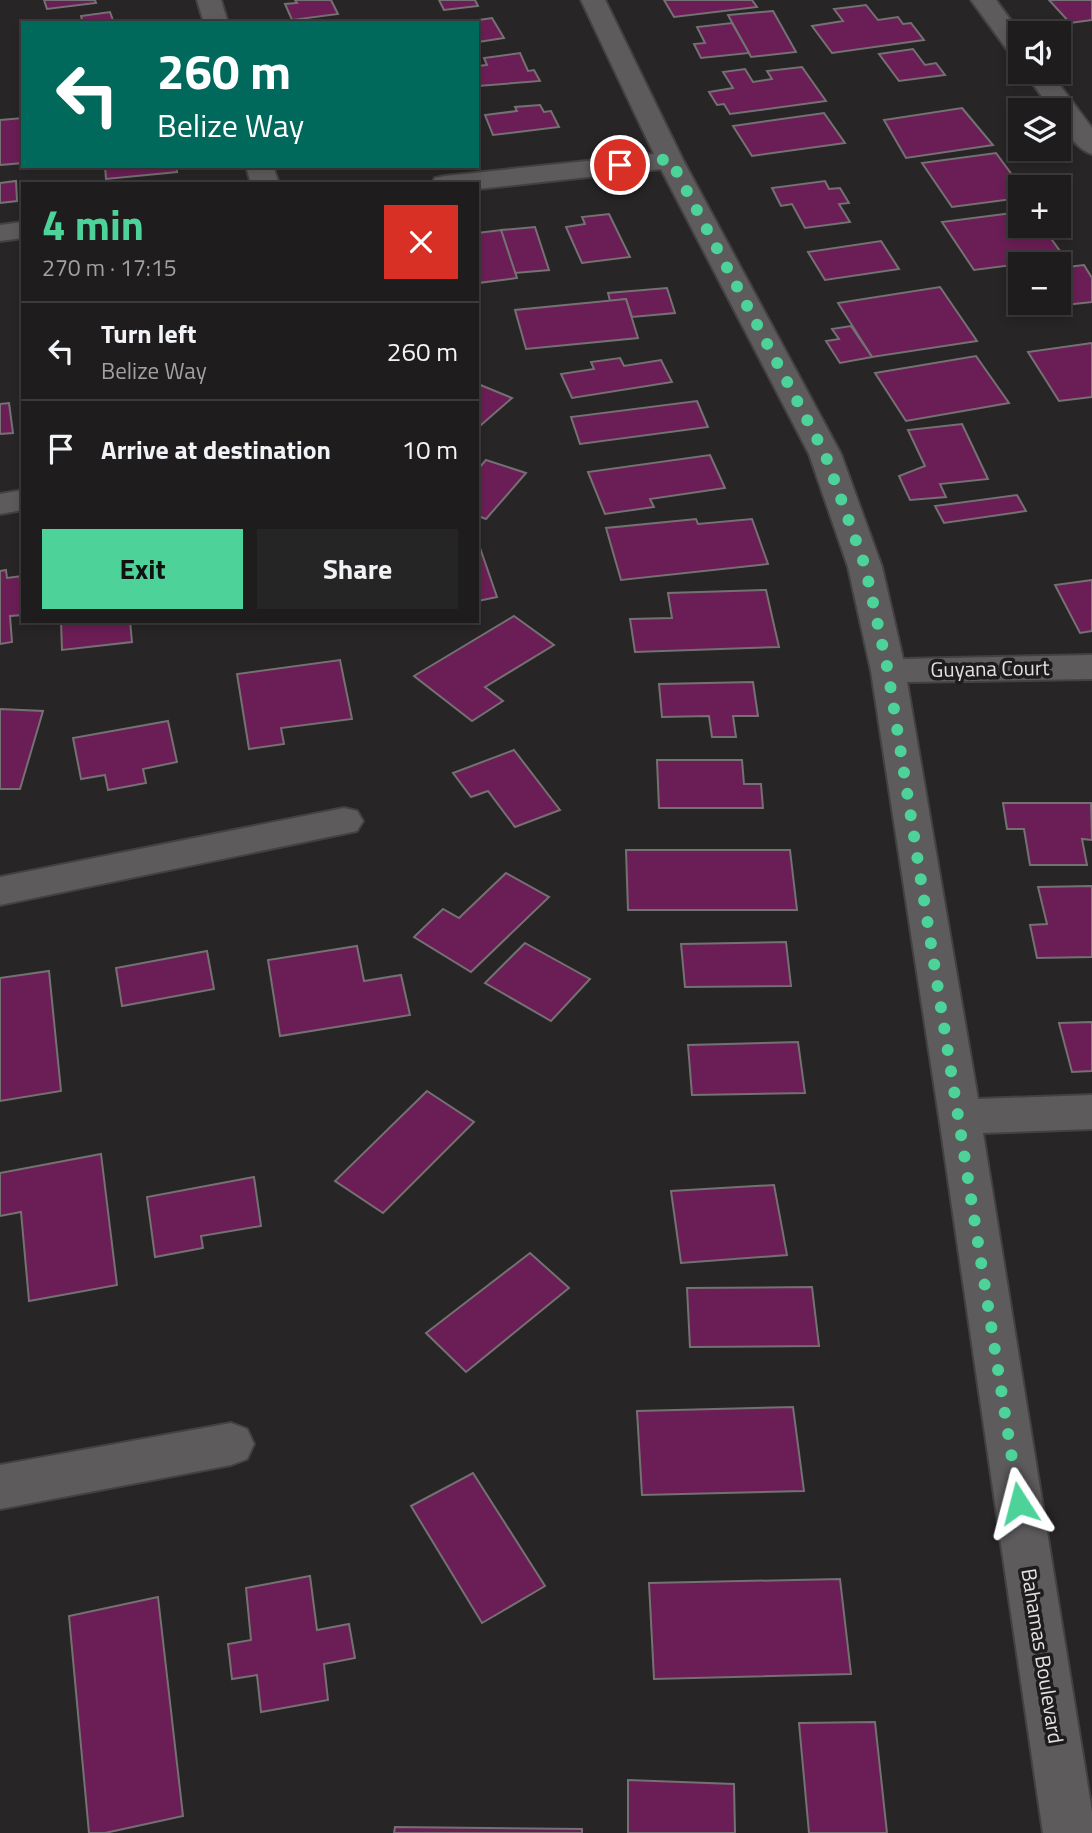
<!DOCTYPE html>
<html lang="en">
<head>
<meta charset="utf-8">
<style>
	:root { --surface:#1e1c1d; --page:#262526; --text:#f1f3f6; --muted:#a1a1a4; --line:#3c3a3b; --accent:#4dd39a }
	body { margin:0; font-family:"Titillium Web",sans-serif; background:var(--page); color:var(--text); height:100vh; display:flex; flex-direction:column; font-size:26px; white-space:nowrap }
	* { box-sizing:border-box; margin:0 }
	p { font-size:23px; color:var(--muted) }
	.icon { flex:none; width:38px; height:38px; fill:none; stroke:currentColor; stroke-width:2; stroke-linecap:round; stroke-linejoin:round }
	.map { position:relative; flex:1; overflow:hidden }
	.side { position:absolute; left:21px; top:182px; width:458px; height:441px; display:flex; flex-direction:column; background:var(--surface); border-radius:0px; box-shadow:0 4px 10px #0003,0 0 0 2px var(--line) }
	.side>* { flex:none }
	.guide { position:absolute; left:21px; top:21px; width:458px; height:147px; border-radius:0px; box-shadow:0 4px 10px #0003,0 0 0 2px var(--line); background:#00695c; color:#fff; overflow:hidden }
	.tools { position:absolute; left:1008px; top:21px; display:grid; gap:14px }
	.tools a { display:grid; place-items:center; width:63px; height:63px; border-radius:0px; background:var(--surface); box-shadow:0 4px 10px #0003,0 0 0 2px var(--line); font-size:35px }
	.pin { position:absolute; display:grid; place-items:center; width:60px; height:60px; color:#fff; margin:-30px; border:4px solid #fff; border-radius:50%; box-shadow:0 2px 7px #0007 }
	.me { position:absolute; width:77px; margin:-38px; rotate:351deg; stroke-linejoin:round; filter:drop-shadow(0 0 5px #0008) }
	.turn { display:flex; align-items:center; gap:24px; height:147px; padding:0 21px; font-size:32px }
	.turn .icon { width:91px; height:91px; stroke-width:2.5 }
	.turn b { display:block; font-size:49px; line-height:60px }
	.round { display:grid; place-items:center; flex:none; width:74px; height:74px; border-radius:0px; background:var(--page) }
	.headline { display:flex; align-items:center; justify-content:space-between; height:119px; padding:0 21px }
	h1 { font-size:42px; font-weight:700; line-height:52px; color:var(--accent) }
	.action { display:flex; gap:14px; margin-top:auto; padding:14px 21px }
	.action a { flex:1; height:80px; border-radius:0px; background:var(--accent); color:#111; font-size:28px; font-weight:700; line-height:80px; text-align:center }
	.action a+a { background:var(--page); color:var(--text) }
	ul { padding:0; list-style:none }
	li { display:flex; align-items:center; gap:21px; height:98px; padding:0 21px; border-top:2px solid var(--line) }
	li div { flex:1 }
	li b { display:block; font-size:26px }
	li em { font-style:normal }
	.map>svg:first-child { display:block }
	.building { fill:#6b1e55; stroke:#747172; stroke-width:2 }
	.lines { fill:none; stroke-linecap:round; stroke-linejoin:round }
	.minor-casing { stroke:#434142; stroke-width:4 }
	.minor { fill:#5e5b5d; fill-rule:evenodd }
	.route { stroke:#4dd39a; stroke-width:12; stroke-dasharray:0 21.6 }
	.labels { text-anchor:middle; stroke-width:7; stroke-linejoin:round; paint-order:stroke }
	.street-label { font-size:21px; fill:#e3e1e2; stroke:#1e1c1d }
</style>
</head>
<body>
<div class="map">
<svg width="1092" height="1833" viewBox="0 0 1092 1833">
	<rect width="100%" height="100%" fill="#282527"/>
	<g class="building">
		<polygon points="44,0 95,0 96,3 47,9"/>
		<polygon points="295,0 331,0 338,14 292,20 285,4 297,3"/>
		<polygon points="439,0 475,0 478,6 444,10"/>
		<polygon points="664,0 752,0 757,7 674,17"/>
		<polygon points="1049,0 1092,0 1092,20 1070,23"/>
		<polygon points="866,5 878,20 898,17 903,24 911,23 924,40 832,53 812,26 843,21 834,9"/>
		<polygon points="773,11 796,52 751,57 728,15"/>
		<polygon points="110,12 114,23 83,23 81,16"/>
		<polygon points="492,18 504,38 478,42 478,23 458,23"/>
		<polygon points="732,23 749,53 701,58 694,44 705,43 697,27"/>
		<polygon points="913,49 925,65 936,63 945,75 899,81 879,54"/>
		<polygon points="520,53 528,71 534,70 540,81 478,86 478,66 487,65 484,58"/>
		<polygon points="802,67 826,101 730,114 724,104 717,105 709,92 733,88 723,72 745,69 753,82 772,79 767,71"/>
		<polygon points="540,105 544,112 551,111 559,127 493,135 485,115 517,111 515,107"/>
		<polygon points="962,108 993,145 906,158 884,120"/>
		<polygon points="824,113 845,143 752,156 733,126"/>
		<polygon points="23,118 23,163 0,165 0,120"/>
		<polygon points="996,153 1021,187 1020,198 952,207 922,163"/>
		<polygon points="105,166 176,166 177,172 106,179"/>
		<polygon points="16,181 17,201 0,203 0,183"/>
		<polygon points="825,181 829,189 840,188 849,203 839,204 850,222 805,228 792,204 781,206 772,188"/>
		<polygon points="1020,212 1020,226 1042,226 1065,258 974,270 942,222"/>
		<polygon points="609,214 630,257 582,263 566,227 585,224 582,217"/>
		<polygon points="535,227 549,270 515,273 501,230"/>
		<polygon points="501,230 517,278 478,283 478,233"/>
		<polygon points="881,241 899,269 825,280 808,252"/>
		<polygon points="1084,265 1092,278 1092,302 1038,308 1034,303 1059,303 1059,268"/>
		<polygon points="940,287 977,341 872,357 838,303"/>
		<polygon points="667,288 675,313 632,317 626,299 610,301 608,293"/>
		<polygon points="626,299 638,338 526,349 515,310"/>
		<polygon points="851,326 872,357 840,363 826,341 839,339 832,329"/>
		<polygon points="1092,343 1092,397 1059,401 1028,352"/>
		<polygon points="976,356 1009,403 906,421 875,373"/>
		<polygon points="620,358 624,366 661,360 672,382 572,398 561,374 594,369 591,362"/>
		<polygon points="478,384 512,398 481,425 478,423"/>
		<polygon points="697,401 708,427 580,444 571,417"/>
		<polygon points="9,403 13,433 0,434 0,404"/>
		<polygon points="962,424 988,479 940,484 946,497 910,500 899,476 925,466 908,430"/>
		<polygon points="710,455 725,488 650,499 654,507 605,514 588,472"/>
		<polygon points="486,460 526,473 486,519 478,516 478,469"/>
		<polygon points="1017,495 1026,511 944,523 935,506"/>
		<polygon points="696,519 698,524 752,519 768,564 621,580 606,528"/>
		<polygon points="478,542 497,597 478,601"/>
		<polygon points="6,570 7,578 23,576 23,615 10,616 12,642 0,644 0,571"/>
		<polygon points="1092,580 1092,631 1080,633 1055,585"/>
		<polygon points="766,590 779,647 635,652 630,619 672,618 668,593"/>
		<polygon points="514,616 554,645 485,687 503,701 472,721 414,676"/>
		<polygon points="61,621 130,621 132,642 62,650"/>
		<polygon points="340,660 352,719 281,728 284,744 249,749 237,674"/>
		<polygon points="753,682 758,716 733,716 736,737 712,737 709,716 662,717 659,684"/>
		<polygon points="0,709 43,711 20,789 0,789"/>
		<polygon points="168,721 177,762 143,769 146,783 108,790 105,775 81,779 73,738"/>
		<polygon points="514,750 560,810 515,827 488,791 471,797 453,773"/>
		<polygon points="657,760 742,760 744,784 761,784 763,808 659,808"/>
		<polygon points="1003,803 1091,803 1092,840 1082,839 1087,865 1030,865 1024,829 1007,829"/>
		<polygon points="626,850 790,850 797,910 628,910"/>
		<polygon points="506,873 549,897 471,972 414,937 443,909 459,918"/>
		<polygon points="1092,886 1092,957 1037,958 1030,925 1047,924 1038,887"/>
		<polygon points="786,942 791,986 685,987 681,944"/>
		<polygon points="525,943 590,979 551,1021 485,983"/>
		<polygon points="357,946 364,981 401,975 410,1015 280,1036 268,960"/>
		<polygon points="207,951 214,989 122,1006 116,968"/>
		<polygon points="49,971 61,1091 0,1101 0,978"/>
		<polygon points="1092,1022 1092,1071 1072,1072 1059,1023"/>
		<polygon points="798,1042 805,1093 692,1095 688,1045"/>
		<polygon points="427,1091 474,1122 383,1213 335,1181"/>
		<polygon points="101,1154 117,1285 29,1301 21,1212 0,1216 0,1173"/>
		<polygon points="254,1177 261,1226 201,1236 203,1248 155,1257 147,1197"/>
		<polygon points="774,1185 787,1255 681,1263 671,1191"/>
		<polygon points="530,1253 569,1288 466,1372 426,1333"/>
		<polygon points="812,1287 819,1346 690,1347 687,1288"/>
		<polygon points="793,1407 804,1491 642,1495 637,1411"/>
		<polygon points="473,1473 545,1586 482,1623 411,1506"/>
		<polygon points="310,1576 317,1630 349,1624 355,1658 324,1664 328,1700 261,1712 257,1675 232,1679 228,1644 251,1640 246,1588"/>
		<polygon points="840,1579 851,1674 654,1679 649,1583"/>
		<polygon points="158,1597 183,1816 105,1833 89,1833 69,1616"/>
		<polygon points="875,1722 887,1833 809,1833 799,1723"/>
		<polygon points="628,1780 734,1784 735,1833 628,1833"/>
		<polygon points="395,1827 582,1829 582,1833 394,1833"/>
	</g>
	<g class="lines">
		<g class="minor-casing">
			<g id="minor">
				<polygon points="197,0 221,0 228,23 204,23"/>
				<polygon points="581,0 605,0 683,160 841,454 882,567 903,659 1092,655 1092,679 907,682 978,1099 1092,1095 1092,1129 983,1133 1092,1812 1092,1833 1043,1833 939,1117 871,671 848,567 809,454 661,169 478,189 478,184 432,184 435,178 445,176 654,154"/>
				<polygon points="971,0 996,0 1020,33 1020,57 1011,55"/>
				<path d="M1024 72H1050L1092 128V154C1077 150 1059 126 1059 110H1052Z"/>
				<polygon points="246,166 273,166 279,184 251,184"/>
				<polygon points="23,222 23,238 0,241 0,225"/>
				<polygon points="23,490 23,510 0,514 0,494"/>
				<polygon points="344,808 357,811 363,821 357,831 0,905 0,877"/>
				<polygon points="231,1423 247,1429 254,1444 247,1459 231,1465 0,1509 0,1465"/>
			</g>
		</g>
		<use href="#minor" class="minor"/>
	</g>
	<g class="lines">
		<polyline class="route" points="620,165 670,159 825,454 865,566 888,671 1019,1503"/>
	</g>
	<g class="labels">
		<g class="street-label">
			<text transform="translate(990 669) rotate(-1)" y="7">Guyana Court</text>
			<text transform="translate(1042 1656) rotate(81)" y="7">Bahamas Boulevard</text>
		</g>
	</g>
</svg>
<div class="tools">
<a><svg class="icon" aria-label="sound" viewBox="0 0 24 24"><path d="M4 9h4l5-4v14l-5-4H4zM17 9q2 3 0 6"/></svg></a>
<a><svg class="icon" aria-label="layers" viewBox="0 0 24 24"><path d="M12 4l9 5-9 5-9-5zM3 14l9 5 9-5"/></svg></a>
<a>+</a>
<a>−</a>
</div>
<div class="pin" style="left:620px;top:165px;background:#d93025"><svg class="icon" aria-label="arrive" viewBox="0 0 24 24"><path d="M6 21V4h12l-3 4 3 4H6"/></svg></div>
<svg class="me" style="left:1019px;top:1503px" viewBox="-20 -20 40 40"><path d="M0-17L14 15 0 8-14 15z" fill="#4dd39a" stroke="#fff" stroke-width="4"/></svg>
<div class="guide">
<div class="turn"><svg class="icon" aria-label="left" viewBox="0 0 24 24"><path d="M17 20v-9H6M10 6l-5 5 5 5"/></svg><div><b>260 m</b>Belize Way</div></div>
</div>
<section class="side">
<div class="headline"><div><h1>4 min</h1><p>270 m · 17:15</p></div><a class="round" style="background:#d93025;color:#fff"><svg class="icon" aria-label="close" viewBox="0 0 24 24"><path d="M6 6l12 12M18 6L6 18"/></svg></a></div>
<ul>
<li><svg class="icon" aria-label="left" viewBox="0 0 24 24"><path d="M17 20v-9H6M10 6l-5 5 5 5"/></svg><div><b>Turn left</b><p>Belize Way</p></div><em>260 m</em></li>
<li><svg class="icon" aria-label="arrive" viewBox="0 0 24 24"><path d="M6 21V4h12l-3 4 3 4H6"/></svg><div><b>Arrive at destination</b></div><em>10 m</em></li>
</ul>
<div class="action"><a>Exit</a><a>Share</a></div>
</section>
</div>
</body>
</html>
